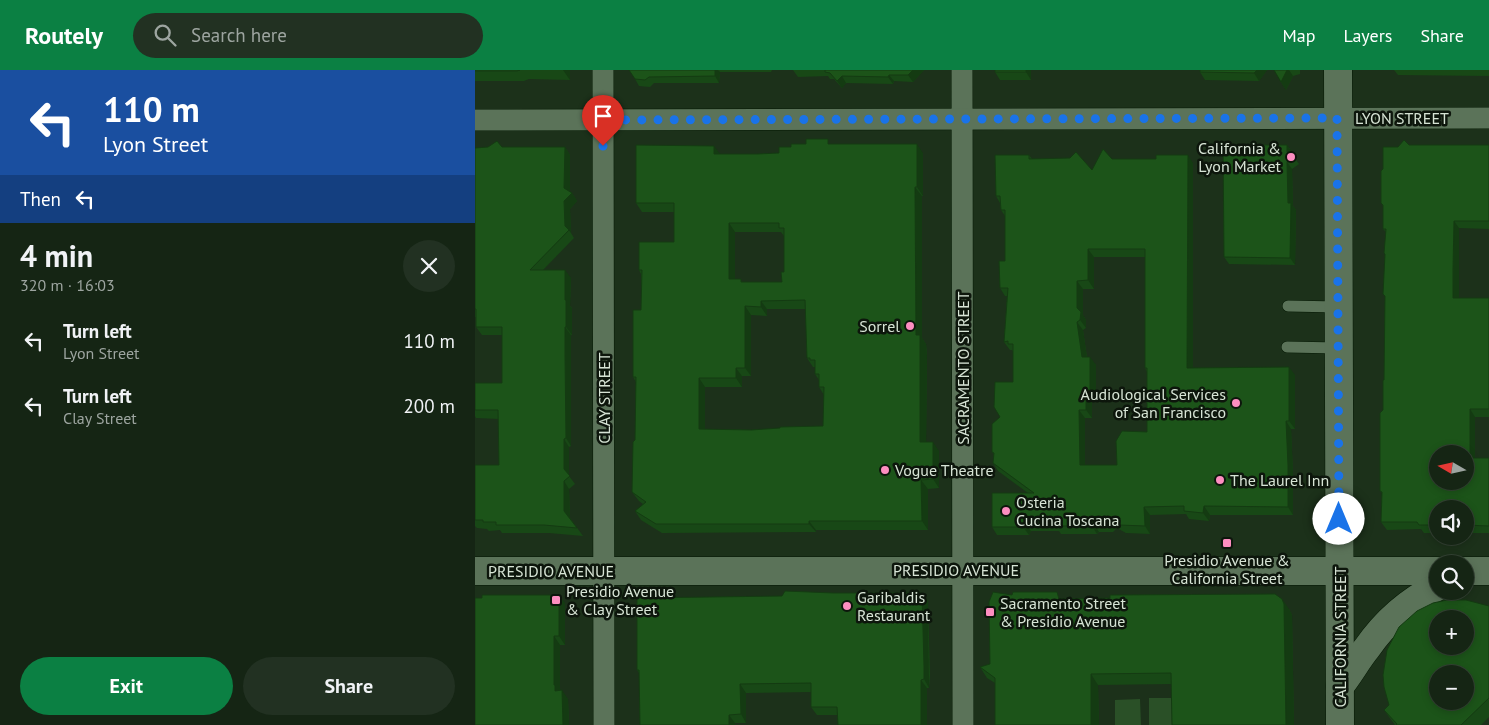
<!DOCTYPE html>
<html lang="en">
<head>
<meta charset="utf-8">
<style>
	:root { --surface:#152514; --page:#223122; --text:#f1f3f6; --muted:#9da5a0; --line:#344234; --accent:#0b8043 }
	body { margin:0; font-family:"PT Sans",sans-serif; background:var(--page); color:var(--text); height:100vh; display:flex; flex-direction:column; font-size:19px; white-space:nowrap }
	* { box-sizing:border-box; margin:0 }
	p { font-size:16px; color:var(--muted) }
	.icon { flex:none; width:28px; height:28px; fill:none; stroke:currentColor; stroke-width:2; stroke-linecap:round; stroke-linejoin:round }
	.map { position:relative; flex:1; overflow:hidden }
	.drawer { display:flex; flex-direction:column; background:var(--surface); width:475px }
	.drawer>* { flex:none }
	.hud { background:#1a4fa0; color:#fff; overflow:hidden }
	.needle { width:32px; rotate:279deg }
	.buttons { position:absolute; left:954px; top:375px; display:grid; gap:10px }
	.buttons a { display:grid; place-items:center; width:45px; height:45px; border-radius:50%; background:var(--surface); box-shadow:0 2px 8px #0003,0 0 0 1px var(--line); font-size:25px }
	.pin { position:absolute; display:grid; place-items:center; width:42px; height:42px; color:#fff; margin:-51px -21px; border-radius:50% 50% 50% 0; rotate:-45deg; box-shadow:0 0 5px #0007 }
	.pin .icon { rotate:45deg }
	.me { position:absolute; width:55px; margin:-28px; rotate:0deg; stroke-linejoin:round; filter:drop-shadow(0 0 4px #0008) }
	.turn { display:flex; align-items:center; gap:18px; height:105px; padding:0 20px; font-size:22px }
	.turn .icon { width:65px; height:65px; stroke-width:2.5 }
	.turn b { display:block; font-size:35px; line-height:42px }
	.then { display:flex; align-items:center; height:48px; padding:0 20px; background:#0003; gap:10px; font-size:19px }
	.round { display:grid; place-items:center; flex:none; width:52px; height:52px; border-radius:26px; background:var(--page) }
	.headline { display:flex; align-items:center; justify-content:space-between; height:85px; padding:0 20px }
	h1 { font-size:30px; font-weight:600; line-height:38px }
	.action { display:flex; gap:10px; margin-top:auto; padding:10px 20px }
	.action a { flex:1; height:58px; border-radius:30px; background:var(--accent); color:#fff; font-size:20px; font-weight:600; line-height:58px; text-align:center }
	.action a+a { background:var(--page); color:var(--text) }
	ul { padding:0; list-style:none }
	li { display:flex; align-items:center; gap:15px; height:65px; padding:0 20px }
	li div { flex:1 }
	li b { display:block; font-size:19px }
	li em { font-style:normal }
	header { display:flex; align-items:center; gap:30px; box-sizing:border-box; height:70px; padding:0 25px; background:var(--accent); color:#fff }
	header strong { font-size:24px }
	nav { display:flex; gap:28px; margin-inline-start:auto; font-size:18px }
	.search { width:350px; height:45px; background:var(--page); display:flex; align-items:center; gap:12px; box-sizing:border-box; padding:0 18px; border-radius:28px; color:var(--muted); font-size:19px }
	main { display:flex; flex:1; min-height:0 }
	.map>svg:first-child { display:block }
	.green { fill:#2a5027 }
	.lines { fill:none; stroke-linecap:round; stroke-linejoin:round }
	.lane-casing { stroke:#051904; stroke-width:12 }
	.street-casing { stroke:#051904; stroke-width:22 }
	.secondary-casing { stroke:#051904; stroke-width:29 }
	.lane { stroke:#5b7359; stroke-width:11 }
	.street { stroke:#5b7359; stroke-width:21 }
	.secondary { stroke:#5b7359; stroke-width:28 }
	.wall { fill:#184816; fill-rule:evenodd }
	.shaded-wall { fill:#143b12 }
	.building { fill:#1c5419; stroke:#143b12; fill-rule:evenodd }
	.route { stroke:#1a73e8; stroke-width:9; stroke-dasharray:0 16.2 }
	.poi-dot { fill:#fd8ec0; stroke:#0d160c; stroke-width:2 }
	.labels { text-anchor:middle; stroke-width:5; stroke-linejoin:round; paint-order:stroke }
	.street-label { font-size:16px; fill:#d7e4d5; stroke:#0d160c }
	.poi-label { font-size:16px; fill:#d7e4d5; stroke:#0d160c; text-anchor:start }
</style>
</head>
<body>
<header>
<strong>Routely</strong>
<div class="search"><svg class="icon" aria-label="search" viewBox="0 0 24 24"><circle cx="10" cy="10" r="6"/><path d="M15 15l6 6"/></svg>Search here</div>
<nav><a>Map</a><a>Layers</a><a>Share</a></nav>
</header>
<main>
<section class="drawer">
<div class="hud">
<div class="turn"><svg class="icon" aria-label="left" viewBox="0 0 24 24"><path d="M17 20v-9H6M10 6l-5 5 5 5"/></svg><div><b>110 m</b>Lyon Street</div></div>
<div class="then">Then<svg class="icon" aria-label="left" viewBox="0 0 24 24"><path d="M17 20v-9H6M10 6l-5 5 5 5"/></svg></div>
</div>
<div class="headline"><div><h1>4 min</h1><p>320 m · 16:03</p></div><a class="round"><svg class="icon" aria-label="close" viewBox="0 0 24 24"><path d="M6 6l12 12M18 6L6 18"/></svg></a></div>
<ul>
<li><svg class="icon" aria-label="left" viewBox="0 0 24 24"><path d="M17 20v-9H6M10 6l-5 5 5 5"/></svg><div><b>Turn left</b><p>Lyon Street</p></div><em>110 m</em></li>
<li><svg class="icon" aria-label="left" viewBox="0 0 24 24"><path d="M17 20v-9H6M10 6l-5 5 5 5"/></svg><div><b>Turn left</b><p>Clay Street</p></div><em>200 m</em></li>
</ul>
<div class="action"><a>Exit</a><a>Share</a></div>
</section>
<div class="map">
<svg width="1014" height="655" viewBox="0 0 1014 655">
	<rect width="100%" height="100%" fill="#1c311a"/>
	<g class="green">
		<rect x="674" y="628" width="25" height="27"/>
		<polygon points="665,629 666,655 640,655 640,630"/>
	</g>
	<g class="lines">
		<g class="lane-casing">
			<g id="lane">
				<polyline points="813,236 863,237"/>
				<polyline points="812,277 863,278"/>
			</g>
		</g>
		<g class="street-casing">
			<g id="street">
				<polyline points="128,0 129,655"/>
				<polyline points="487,0 488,655"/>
				<polyline points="0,50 1014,48"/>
			</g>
		</g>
		<g class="secondary-casing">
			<g id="secondary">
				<polyline points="863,0 865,655"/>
				<polyline points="0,501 962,501"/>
				<polyline points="990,501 1014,501"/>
				<path d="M865 616C875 604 882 590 892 578 910 552 934 531 962 517"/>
			</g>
		</g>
		<use href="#lane" class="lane"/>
		<use href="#street" class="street"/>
		<use href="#secondary" class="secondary"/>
	</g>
	<g class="wall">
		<polygon points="0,0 95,0 95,10 54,9 49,11 0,11"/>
		<polygon points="155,0 297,0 296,2 245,2 244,13 179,13 175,17 164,16"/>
		<polygon points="309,0 449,0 438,12 419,11 418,14 371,13 367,18 359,9 355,9 353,6 323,7 318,0"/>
		<polygon points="556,0 556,10 525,10 520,2"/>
		<polygon points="792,0 784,11 730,10 725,2"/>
		<polygon points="799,0 825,0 825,4 818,6 811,20 806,12"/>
		<polygon points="919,0 1014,0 1014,6 923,5"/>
		<path d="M356 74 448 83V126H447V268L451 274 452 285 451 372 464 381V418L453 419V460H341V462L187 463 166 450 160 441 168 434 164 431 157 422 160 370 161 312 158 307 166 240V204L164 200 199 172V142H167L161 133 244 84H282L304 83 316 77ZM260 162H306L309 166V202L307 212H268L260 209ZM292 239H331L332 288 338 297H340V304L344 310V317L349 325 348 356 276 360 230 359V317H267V306H276V245L292 246Z"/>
		<polygon points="812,75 817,82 817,85 819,87 824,94 817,99 818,136 821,140 820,195 754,194 749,187"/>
		<polygon points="934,75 1014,75 1014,159 984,158 983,208 984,228 1014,228 1014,347 1000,347 1000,388 1014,388 1014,463 990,463 990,439 962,439 962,463 949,463 946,459 912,460 906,452 907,423 905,421 909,310 911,162 908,159 908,136 906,133 908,99 923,77"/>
		<polygon points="27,77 90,77 95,85 95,122 97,123 102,131 95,139 96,163 99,168 68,200 96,208 95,236 97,238 97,265 96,265 95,293 96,376 94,377 94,406 100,414 94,419 95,448 108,466 74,463 27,463 25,460 14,461 12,459 2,458 0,456 0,395 24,395 24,349 1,348 0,346 0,313 27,313 27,265 7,265 1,257 1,247 0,247 0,78"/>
		<path d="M554 85 557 89 617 100 637 89 718 93V298L820 305V359H816L818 403V445H735L734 451 714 449 711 444 675 445V464L651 463 642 458 638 462H624L622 464H586L584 461H556L554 465H522L517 457 553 423 523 401 518 393 519 384 517 382 525 347 538 312V281L537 280H535L529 272 532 226H530L525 218 530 191V146L526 140 525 133 521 126ZM619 187H670V298L672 302V362L642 395H610V348H617V331H621V295L612 287 608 260 611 258V250L608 245V219H619Z"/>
		<polygon points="358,523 447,523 453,531 455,605 454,618 452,618 452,655 363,655 363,645 342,645 336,637 336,622 271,623 271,653 260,653 260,655 165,655 164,603 162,600 307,526"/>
		<polygon points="537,525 586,529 814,539 817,545 819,655 697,655 697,614 623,615 624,655 520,655 520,613 512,608 505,597 515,594"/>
		<polygon points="90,533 90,575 85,575 85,621 93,629 94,655 0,655"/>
		<polygon points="1014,536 1014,647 1006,655 920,655 909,640"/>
	</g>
	<g class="shaded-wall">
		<polygon points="88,0 95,0 95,10"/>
		<polygon points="240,0 243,0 245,2 244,13 240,6"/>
		<polygon points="438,0 449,0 438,12 433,5"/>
		<polygon points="551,0 556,0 556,10 551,2"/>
		<polygon points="782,0 792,0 784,11 779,3"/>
		<polygon points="812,0 814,0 818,6 811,20 806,12"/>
		<polygon points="414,5 419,11 418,14 413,7"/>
		<polygon points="367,6 371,13 367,18 362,11"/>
		<polygon points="442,74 448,83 448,126 442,117"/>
		<polygon points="812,75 817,82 817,89 812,82"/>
		<polygon points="239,76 246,85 239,84"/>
		<polygon points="90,77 95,85 95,125 97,123 102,131 95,139 96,163 90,156 89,118"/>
		<polygon points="713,85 718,93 718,306 712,298"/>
		<polygon points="812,92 817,99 818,136 821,140 820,195 815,188"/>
		<polygon points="440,117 447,126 447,268 451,274 452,285 451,381 445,372 441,265"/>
		<polygon points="979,151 984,158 984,236 978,228"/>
		<polygon points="254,153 260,162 260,217 254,209"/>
		<polygon points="613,179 619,187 619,219 613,210"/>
		<polygon points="90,200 96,208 95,236 97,238 97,265 91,257 90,230"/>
		<polygon points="602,211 608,219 608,245 611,250 611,258 605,250 602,238"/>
		<polygon points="286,231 292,239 292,246 286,237"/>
		<polygon points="270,236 276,245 276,306 270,298"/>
		<polygon points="602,252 608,260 613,295 607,287"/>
		<polygon points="90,257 96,265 96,376 91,368"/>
		<polygon points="615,287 621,295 621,331 615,323"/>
		<polygon points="814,297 820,305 820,359 814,351"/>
		<polygon points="261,298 267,306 267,317 261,308"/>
		<polygon points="224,308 230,317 230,368 224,359"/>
		<polygon points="611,323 617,331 617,348 611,340"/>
		<polygon points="995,339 1000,347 1000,396 995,388"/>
		<polygon points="604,340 610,348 610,403 605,395"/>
		<polygon points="811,351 816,359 818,403 818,445 813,437"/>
		<polygon points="89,369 94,377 94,407 89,399"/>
		<polygon points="458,372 464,381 464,418 458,409"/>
		<polygon points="446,410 453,419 453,460 447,451"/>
		<polygon points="89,411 94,419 95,449 89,441"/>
		<polygon points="729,436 735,445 734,451 728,443"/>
		<polygon points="669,437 675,445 675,464 670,456"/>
		<polygon points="334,451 341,460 341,462 334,454"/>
		<polygon points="550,453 556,461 554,465 548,457"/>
		<polygon points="619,454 624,462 622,464 617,456"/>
		<polygon points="447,523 453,531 454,618 449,609"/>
		<polygon points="84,525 90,533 90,575 84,566"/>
		<polygon points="807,529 814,539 817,545 819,655 811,655"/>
		<polygon points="79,566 85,575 85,621 80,621 79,615"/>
		<polygon points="616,604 623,615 624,655 616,655"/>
		<polygon points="446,610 452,618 452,655 446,655"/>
		<polygon points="265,614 271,623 271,653 266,644"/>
		<polygon points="87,620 93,629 94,655 88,655"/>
		<polygon points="254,645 260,653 260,655 254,655"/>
	</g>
	<g class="building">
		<polygon points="0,0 45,0 42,1 0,1"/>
		<polygon points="154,0 240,0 240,6 174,7 170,10 160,9"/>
		<polygon points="350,0 438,0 433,5 414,5 413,7 367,6 362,11 355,3 350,2"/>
		<rect x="520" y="0" width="31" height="2"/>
		<polygon points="725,0 782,0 779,3 725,2"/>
		<polygon points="799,0 812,0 806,12"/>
		<path d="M331 69H353V74H442V117H440L441 265H445V372H458V409L446 410 447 451H334V454H181L160 441 171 432 157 422 158 372 160 370 161 307H158V240H166L167 200H164V172H199V133H161V75L239 76V84H282L304 83V77H316V74H331ZM254 153H304V158H309V202H306L307 212H266V209H254ZM330 230 332 288H335V290H340V304H344V317H349L348 356 305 357V358L276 360 224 359V308H261V298H270V236L286 237V231Z"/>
		<path d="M929 70 934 75H1014V151H979L978 200V228H1014V339H995V388H1014V456L990 455V439H962V455H944L942 452H906L907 422 905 421V343L908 340V310H909L910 226 908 224 910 184 909 183 911 159H908V135L906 133V101L908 99V77H923ZM962 384H990V411H962Z"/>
		<polygon points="22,71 27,77 90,77 89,118 97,123 89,131 90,156 94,160 55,200 90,200 90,230 91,230 91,257 90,257 90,285 91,368 89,369 89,399 95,406 89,411 89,441 102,458 69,455 21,455 21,452 8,452 8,450 0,450 0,395 24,395 23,340 0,340 0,313 27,313 27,257 1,257 1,239 0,239 0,78 13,77"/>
		<polygon points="748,75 812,75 812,82 819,87 812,92 813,133 816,133 815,188 749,187"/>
		<path d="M628 79 637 89H681V85H713L712 298 814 297V351H811L813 395V437L729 436 728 443 709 441V436L669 437 670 456 645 455 637 450 633 454H619L617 456H581L579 453H550L548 457H517V423H559L518 393 519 383 517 382V354L525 347 519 337 520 312H538V274H533V271L529 272 533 218H525L524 191H530V140H526L525 126H521L520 85H554V89L595 88 601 82 617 100ZM613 179H670V298H672V362L647 361 641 371 642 395H605L604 340H611V323H615V287H607L602 252 605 250 606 242 602 238V211L613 210Z"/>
		<polygon points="310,521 358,523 447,523 449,596 449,609 446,610 446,655 363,655 362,637 336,637 336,613 265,614 266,644 254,645 254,655 165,655 164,600 162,600 162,528 307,526"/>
		<polygon points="518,522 537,525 538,522 582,522 584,529 635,528 635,525 800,524 807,529 809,534 811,655 697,655 696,603 616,604 616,655 520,655 520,608 505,597 515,594 514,532"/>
		<polygon points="7,525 84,525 84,566 79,566 79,615 80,615 80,621 87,620 88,655 0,655 0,528 7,528"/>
		<path d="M972 530H991L1014 536V628L986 655H921L922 654 909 640 914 635 909 617 908 605 912 580 924 557 942 541 958 533ZM962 549H990V576H962ZM962 604H990V631H962Z"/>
	</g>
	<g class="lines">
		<polyline class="route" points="128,76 128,50 862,48 864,449"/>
	</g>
	<g class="poi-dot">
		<circle cx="816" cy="87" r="5"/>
		<circle cx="435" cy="256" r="5"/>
		<circle cx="761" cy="333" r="5"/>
		<circle cx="410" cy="400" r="5"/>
		<circle cx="745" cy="410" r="5"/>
		<circle cx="531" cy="441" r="5"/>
		<rect x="747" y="468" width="10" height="10" rx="2.5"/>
		<rect x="76" y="525" width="10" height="10" rx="2.5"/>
		<circle cx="372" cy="536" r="5"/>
		<rect x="510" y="537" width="10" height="10" rx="2.5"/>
	</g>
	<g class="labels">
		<g class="street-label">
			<text x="927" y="54">LYON STREET</text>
			<text transform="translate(488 298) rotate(-90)" y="6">SACRAMENTO STREET</text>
			<text transform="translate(129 328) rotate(-90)" y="6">CLAY STREET</text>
			<text x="481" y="506">PRESIDIO AVENUE</text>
			<text x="76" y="507">PRESIDIO AVENUE</text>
			<text transform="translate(865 567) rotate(-90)" y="6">CALIFORNIA STREET</text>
		</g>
		<g class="poi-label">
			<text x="806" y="84" text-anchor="end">California &amp;<tspan x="806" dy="18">Lyon Market</tspan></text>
			<text x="425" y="262" text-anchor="end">Sorrel</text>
			<text x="751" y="330" text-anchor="end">Audiological Services<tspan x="751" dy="18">of San Francisco</tspan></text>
			<text x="420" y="406">Vogue Theatre</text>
			<text x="755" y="416">The Laurel Inn</text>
			<text x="541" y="438">Osteria<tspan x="541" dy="18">Cucina Toscana</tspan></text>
			<text x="752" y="496" text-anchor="middle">Presidio Avenue &amp;<tspan x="752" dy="18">California Street</tspan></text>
			<text x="91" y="527">Presidio Avenue<tspan x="91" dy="18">&amp; Clay Street</tspan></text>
			<text x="382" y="533">Garibaldis<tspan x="382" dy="18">Restaurant</tspan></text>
			<text x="525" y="539">Sacramento Street<tspan x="525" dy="18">&amp; Presidio Avenue</tspan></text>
		</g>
	</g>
</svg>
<div class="buttons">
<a><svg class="needle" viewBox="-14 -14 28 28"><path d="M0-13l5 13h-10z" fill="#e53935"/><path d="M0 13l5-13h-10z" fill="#9da5a0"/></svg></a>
<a><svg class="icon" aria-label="sound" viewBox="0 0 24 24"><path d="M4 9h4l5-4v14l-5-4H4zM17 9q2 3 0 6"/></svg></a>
<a><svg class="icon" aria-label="search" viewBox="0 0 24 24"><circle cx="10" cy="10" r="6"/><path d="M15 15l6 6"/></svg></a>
<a>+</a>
<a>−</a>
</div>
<div class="pin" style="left:128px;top:76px;background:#d93025"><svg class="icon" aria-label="arrive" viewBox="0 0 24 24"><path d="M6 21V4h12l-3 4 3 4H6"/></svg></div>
<svg class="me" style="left:864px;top:449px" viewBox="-20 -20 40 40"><circle r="19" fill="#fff"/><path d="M0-13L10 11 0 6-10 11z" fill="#1a73e8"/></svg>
</div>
</main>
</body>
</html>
